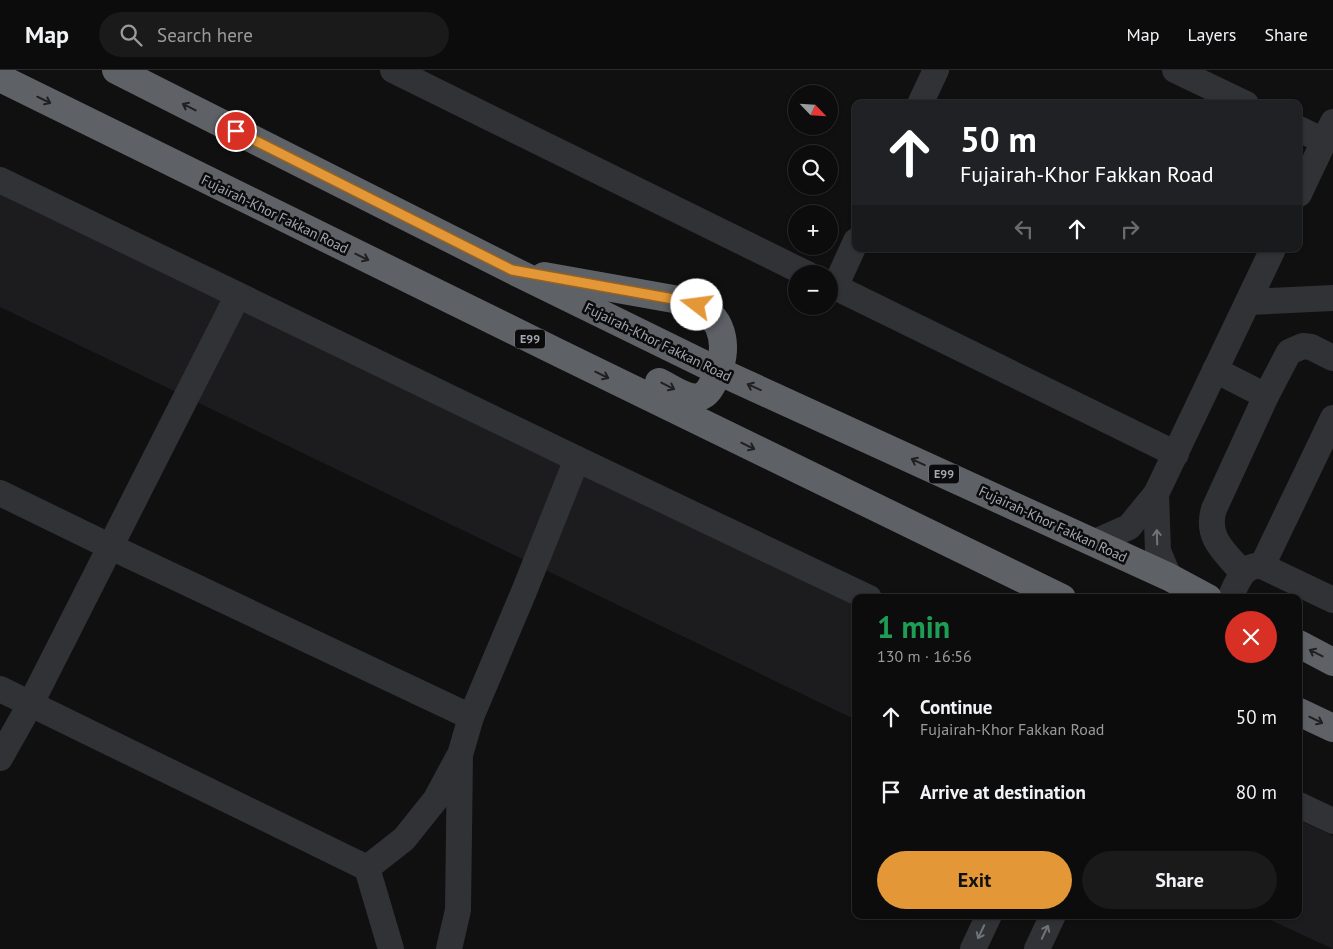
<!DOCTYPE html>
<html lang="en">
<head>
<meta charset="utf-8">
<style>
	:root { --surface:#0c0c0d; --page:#1a1a1b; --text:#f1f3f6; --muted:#9a9b9d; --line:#2c2c2e; --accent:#e39736 }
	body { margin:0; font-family:"PT Sans",sans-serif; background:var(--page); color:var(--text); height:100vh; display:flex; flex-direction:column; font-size:19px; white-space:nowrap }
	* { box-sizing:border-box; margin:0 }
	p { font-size:16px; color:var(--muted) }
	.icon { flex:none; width:28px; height:28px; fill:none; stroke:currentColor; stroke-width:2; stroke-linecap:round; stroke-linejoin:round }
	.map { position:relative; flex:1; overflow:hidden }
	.side { position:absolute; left:852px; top:524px; width:450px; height:325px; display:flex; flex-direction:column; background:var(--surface); border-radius:10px; box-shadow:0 1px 4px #0004,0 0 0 1px var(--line) }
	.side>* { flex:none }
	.banner { position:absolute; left:852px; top:30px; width:450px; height:152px; border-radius:10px; box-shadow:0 1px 4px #0004,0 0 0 1px var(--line); background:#202124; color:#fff; overflow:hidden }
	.needle { width:32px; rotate:115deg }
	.controls { position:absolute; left:788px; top:15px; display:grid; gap:10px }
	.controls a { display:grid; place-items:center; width:50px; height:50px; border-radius:50%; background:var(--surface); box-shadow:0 1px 4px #0004,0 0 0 1px var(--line); font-size:25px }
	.pin { position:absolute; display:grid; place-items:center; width:42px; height:42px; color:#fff; margin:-21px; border:2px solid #fff; border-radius:50%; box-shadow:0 1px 5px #0007 }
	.me { position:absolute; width:55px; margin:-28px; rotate:285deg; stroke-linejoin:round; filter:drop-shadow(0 0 4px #0008) }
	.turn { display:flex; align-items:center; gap:18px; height:105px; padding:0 25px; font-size:22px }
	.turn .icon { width:65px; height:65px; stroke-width:2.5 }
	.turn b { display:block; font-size:35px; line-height:42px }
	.lanes { display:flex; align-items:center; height:48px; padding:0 25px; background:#0003; justify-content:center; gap:25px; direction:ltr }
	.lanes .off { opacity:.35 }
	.round { display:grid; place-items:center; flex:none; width:52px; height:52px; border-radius:26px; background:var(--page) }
	.summary { display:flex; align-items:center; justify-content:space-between; height:85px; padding:0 25px }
	h1 { font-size:30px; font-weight:600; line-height:38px; color:#1e9e55 }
	.cta { display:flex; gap:10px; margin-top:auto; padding:10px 25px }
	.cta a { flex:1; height:58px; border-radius:30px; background:var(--accent); color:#111; font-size:20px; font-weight:600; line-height:58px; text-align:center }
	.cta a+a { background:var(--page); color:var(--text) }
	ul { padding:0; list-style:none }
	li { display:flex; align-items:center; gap:15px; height:75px; padding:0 25px }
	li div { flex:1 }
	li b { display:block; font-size:19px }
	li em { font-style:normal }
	header { display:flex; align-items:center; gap:30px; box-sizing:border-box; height:70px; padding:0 25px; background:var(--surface); border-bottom:1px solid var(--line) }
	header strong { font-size:24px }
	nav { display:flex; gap:28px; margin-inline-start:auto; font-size:18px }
	.search { width:350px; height:45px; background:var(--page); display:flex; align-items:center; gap:12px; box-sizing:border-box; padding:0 18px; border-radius:28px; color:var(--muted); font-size:19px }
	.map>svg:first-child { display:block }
	.built { fill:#1c1c1e }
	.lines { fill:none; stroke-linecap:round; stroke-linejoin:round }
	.minor { stroke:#313236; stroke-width:26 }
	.highway { stroke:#5e6166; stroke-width:28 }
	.oneway { stroke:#202022 }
	.oneway2 { stroke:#6f737a }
	.route-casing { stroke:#946223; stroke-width:12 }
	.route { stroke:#e39736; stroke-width:9 }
	.labels { text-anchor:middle; stroke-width:5; stroke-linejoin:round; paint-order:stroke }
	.shield { fill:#0b0b0c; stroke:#757980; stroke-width:1 }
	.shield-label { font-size:12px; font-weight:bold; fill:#a2a8b1 }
	.street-label { font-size:14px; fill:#a2a8b1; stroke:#0b0b0c }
</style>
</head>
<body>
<header>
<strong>Map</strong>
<div class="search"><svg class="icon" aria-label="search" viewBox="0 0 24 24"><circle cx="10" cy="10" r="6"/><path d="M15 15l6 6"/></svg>Search here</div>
<nav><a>Map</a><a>Layers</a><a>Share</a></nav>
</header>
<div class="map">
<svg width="1333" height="879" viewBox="0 0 1333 879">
	<rect width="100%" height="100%" fill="#101011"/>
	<g class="built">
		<polygon points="0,118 856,534 856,650 0,237"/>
		<polygon points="1299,750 1333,766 1333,879 1260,845 1299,845"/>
	</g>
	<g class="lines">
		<g class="minor">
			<polyline points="393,0 807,204"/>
			<polyline points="1175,0 1246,34"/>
			<polyline points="920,34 936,0"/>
			<polyline points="1299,59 1324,71"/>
			<polyline points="0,110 577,389 869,528"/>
			<polyline points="1299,124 1333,52"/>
			<polyline points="829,214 1176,384"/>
			<polyline points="835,217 856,171"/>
			<polyline points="1248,232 1333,228"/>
			<polyline points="1215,300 1266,326"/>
			<polyline points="0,423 111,477 471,647"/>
			<polyline points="1156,424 1158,481 1169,507"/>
			<polyline points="1093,473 1129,457 1156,424 1273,179"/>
			<polyline points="1262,496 1333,348"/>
			<path d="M1243 503C1225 482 1205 468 1214 439L1266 326 1289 282 1303 276 1311 277 1333 288"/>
			<path d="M1230 528C1237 513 1243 493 1262 496L1333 530"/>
			<polyline points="0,619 367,798 391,879"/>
			<polyline points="0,688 31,633 238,225"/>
			<polyline points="1299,735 1333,751"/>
			<polyline points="367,798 404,769 436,729 458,688"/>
			<polyline points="449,879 458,840 460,685 471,647 523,524 577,389"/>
			<polyline points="973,879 989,845"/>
			<polyline points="1037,879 1053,845"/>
		</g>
		<g class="highway">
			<polyline points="116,0 512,200 718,301 1169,507 1208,528"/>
			<polyline points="0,8 561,284 1062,528"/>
			<path d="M544 206 679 230C685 232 692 233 698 236 726 250 728 281 716 307 712 315 708 325 699 327 687 330 670 317 659 312"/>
			<polyline points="1299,574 1333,592"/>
			<polyline points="1299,642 1333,658"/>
		</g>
	</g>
	<defs><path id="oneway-shaft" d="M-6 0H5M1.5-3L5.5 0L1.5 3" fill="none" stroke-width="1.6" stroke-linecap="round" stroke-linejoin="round" transform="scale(1.25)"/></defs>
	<g class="oneway">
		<use href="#oneway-shaft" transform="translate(44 30) rotate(26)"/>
		<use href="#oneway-shaft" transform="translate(189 37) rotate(-153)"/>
		<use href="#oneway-shaft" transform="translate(362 187) rotate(26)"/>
		<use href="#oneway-shaft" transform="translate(602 305) rotate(26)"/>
		<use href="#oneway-shaft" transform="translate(668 316) rotate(27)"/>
		<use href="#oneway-shaft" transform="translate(754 317) rotate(-156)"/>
		<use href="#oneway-shaft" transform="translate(748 376) rotate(26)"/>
		<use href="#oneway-shaft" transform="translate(918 392) rotate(-155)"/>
		<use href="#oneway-shaft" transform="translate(1316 583) rotate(-153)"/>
		<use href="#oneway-shaft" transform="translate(1316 650) rotate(26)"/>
	</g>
	<g class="oneway2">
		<use href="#oneway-shaft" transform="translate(1157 467) rotate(-92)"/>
		<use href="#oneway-shaft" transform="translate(981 862) rotate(115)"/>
		<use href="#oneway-shaft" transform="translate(1045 862) rotate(-65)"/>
	</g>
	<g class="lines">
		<g class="route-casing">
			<polyline id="route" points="236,61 512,200 679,230 697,235"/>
		</g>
		<use href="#route" class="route"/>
	</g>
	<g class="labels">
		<g class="shield">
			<rect x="515" y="259.5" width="30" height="19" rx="4"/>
			<rect x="929" y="394.5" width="30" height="19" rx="4"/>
		</g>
		<g class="shield-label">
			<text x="530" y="273">E99</text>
			<text x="944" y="408">E99</text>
		</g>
		<g class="street-label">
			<text transform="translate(275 144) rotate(26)" y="5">Fujairah-Khor Fakkan Road</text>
			<text transform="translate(658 272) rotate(26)" y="5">Fujairah-Khor Fakkan Road</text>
			<text transform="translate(1053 454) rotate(25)" y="5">Fujairah-Khor Fakkan Road</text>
		</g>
	</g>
</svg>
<div class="controls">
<a><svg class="needle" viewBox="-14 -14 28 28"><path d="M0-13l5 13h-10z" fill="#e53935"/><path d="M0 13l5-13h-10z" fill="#9a9b9d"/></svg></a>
<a><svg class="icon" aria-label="search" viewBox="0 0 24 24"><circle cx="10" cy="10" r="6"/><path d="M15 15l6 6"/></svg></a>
<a>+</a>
<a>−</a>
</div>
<div class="pin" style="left:236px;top:61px;background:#d93025"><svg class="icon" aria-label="arrive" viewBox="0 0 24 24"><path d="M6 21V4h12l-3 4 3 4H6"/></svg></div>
<svg class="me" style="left:697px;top:235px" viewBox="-20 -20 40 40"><circle r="19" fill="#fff"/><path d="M0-13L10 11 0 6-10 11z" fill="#e39736"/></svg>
<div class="banner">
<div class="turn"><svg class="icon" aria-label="ahead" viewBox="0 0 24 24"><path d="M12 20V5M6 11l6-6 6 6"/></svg><div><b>50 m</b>Fujairah-Khor Fakkan Road</div></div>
<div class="lanes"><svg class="icon off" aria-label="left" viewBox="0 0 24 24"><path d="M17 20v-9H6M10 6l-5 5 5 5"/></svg><svg class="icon" aria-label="ahead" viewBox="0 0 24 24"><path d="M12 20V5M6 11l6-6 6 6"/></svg><svg class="icon off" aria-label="right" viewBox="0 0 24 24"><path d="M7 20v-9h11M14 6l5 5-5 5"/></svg></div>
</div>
<section class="side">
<div class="summary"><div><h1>1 min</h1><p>130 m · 16:56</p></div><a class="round" style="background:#d93025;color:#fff"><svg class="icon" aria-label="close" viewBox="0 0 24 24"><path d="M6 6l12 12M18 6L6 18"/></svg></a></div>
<ul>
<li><svg class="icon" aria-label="ahead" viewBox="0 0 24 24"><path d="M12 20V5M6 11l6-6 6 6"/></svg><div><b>Continue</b><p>Fujairah-Khor Fakkan Road</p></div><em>50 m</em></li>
<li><svg class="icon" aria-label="arrive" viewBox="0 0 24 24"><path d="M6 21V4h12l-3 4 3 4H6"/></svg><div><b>Arrive at destination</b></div><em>80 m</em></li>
</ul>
<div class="cta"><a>Exit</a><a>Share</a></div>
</section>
</div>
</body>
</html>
